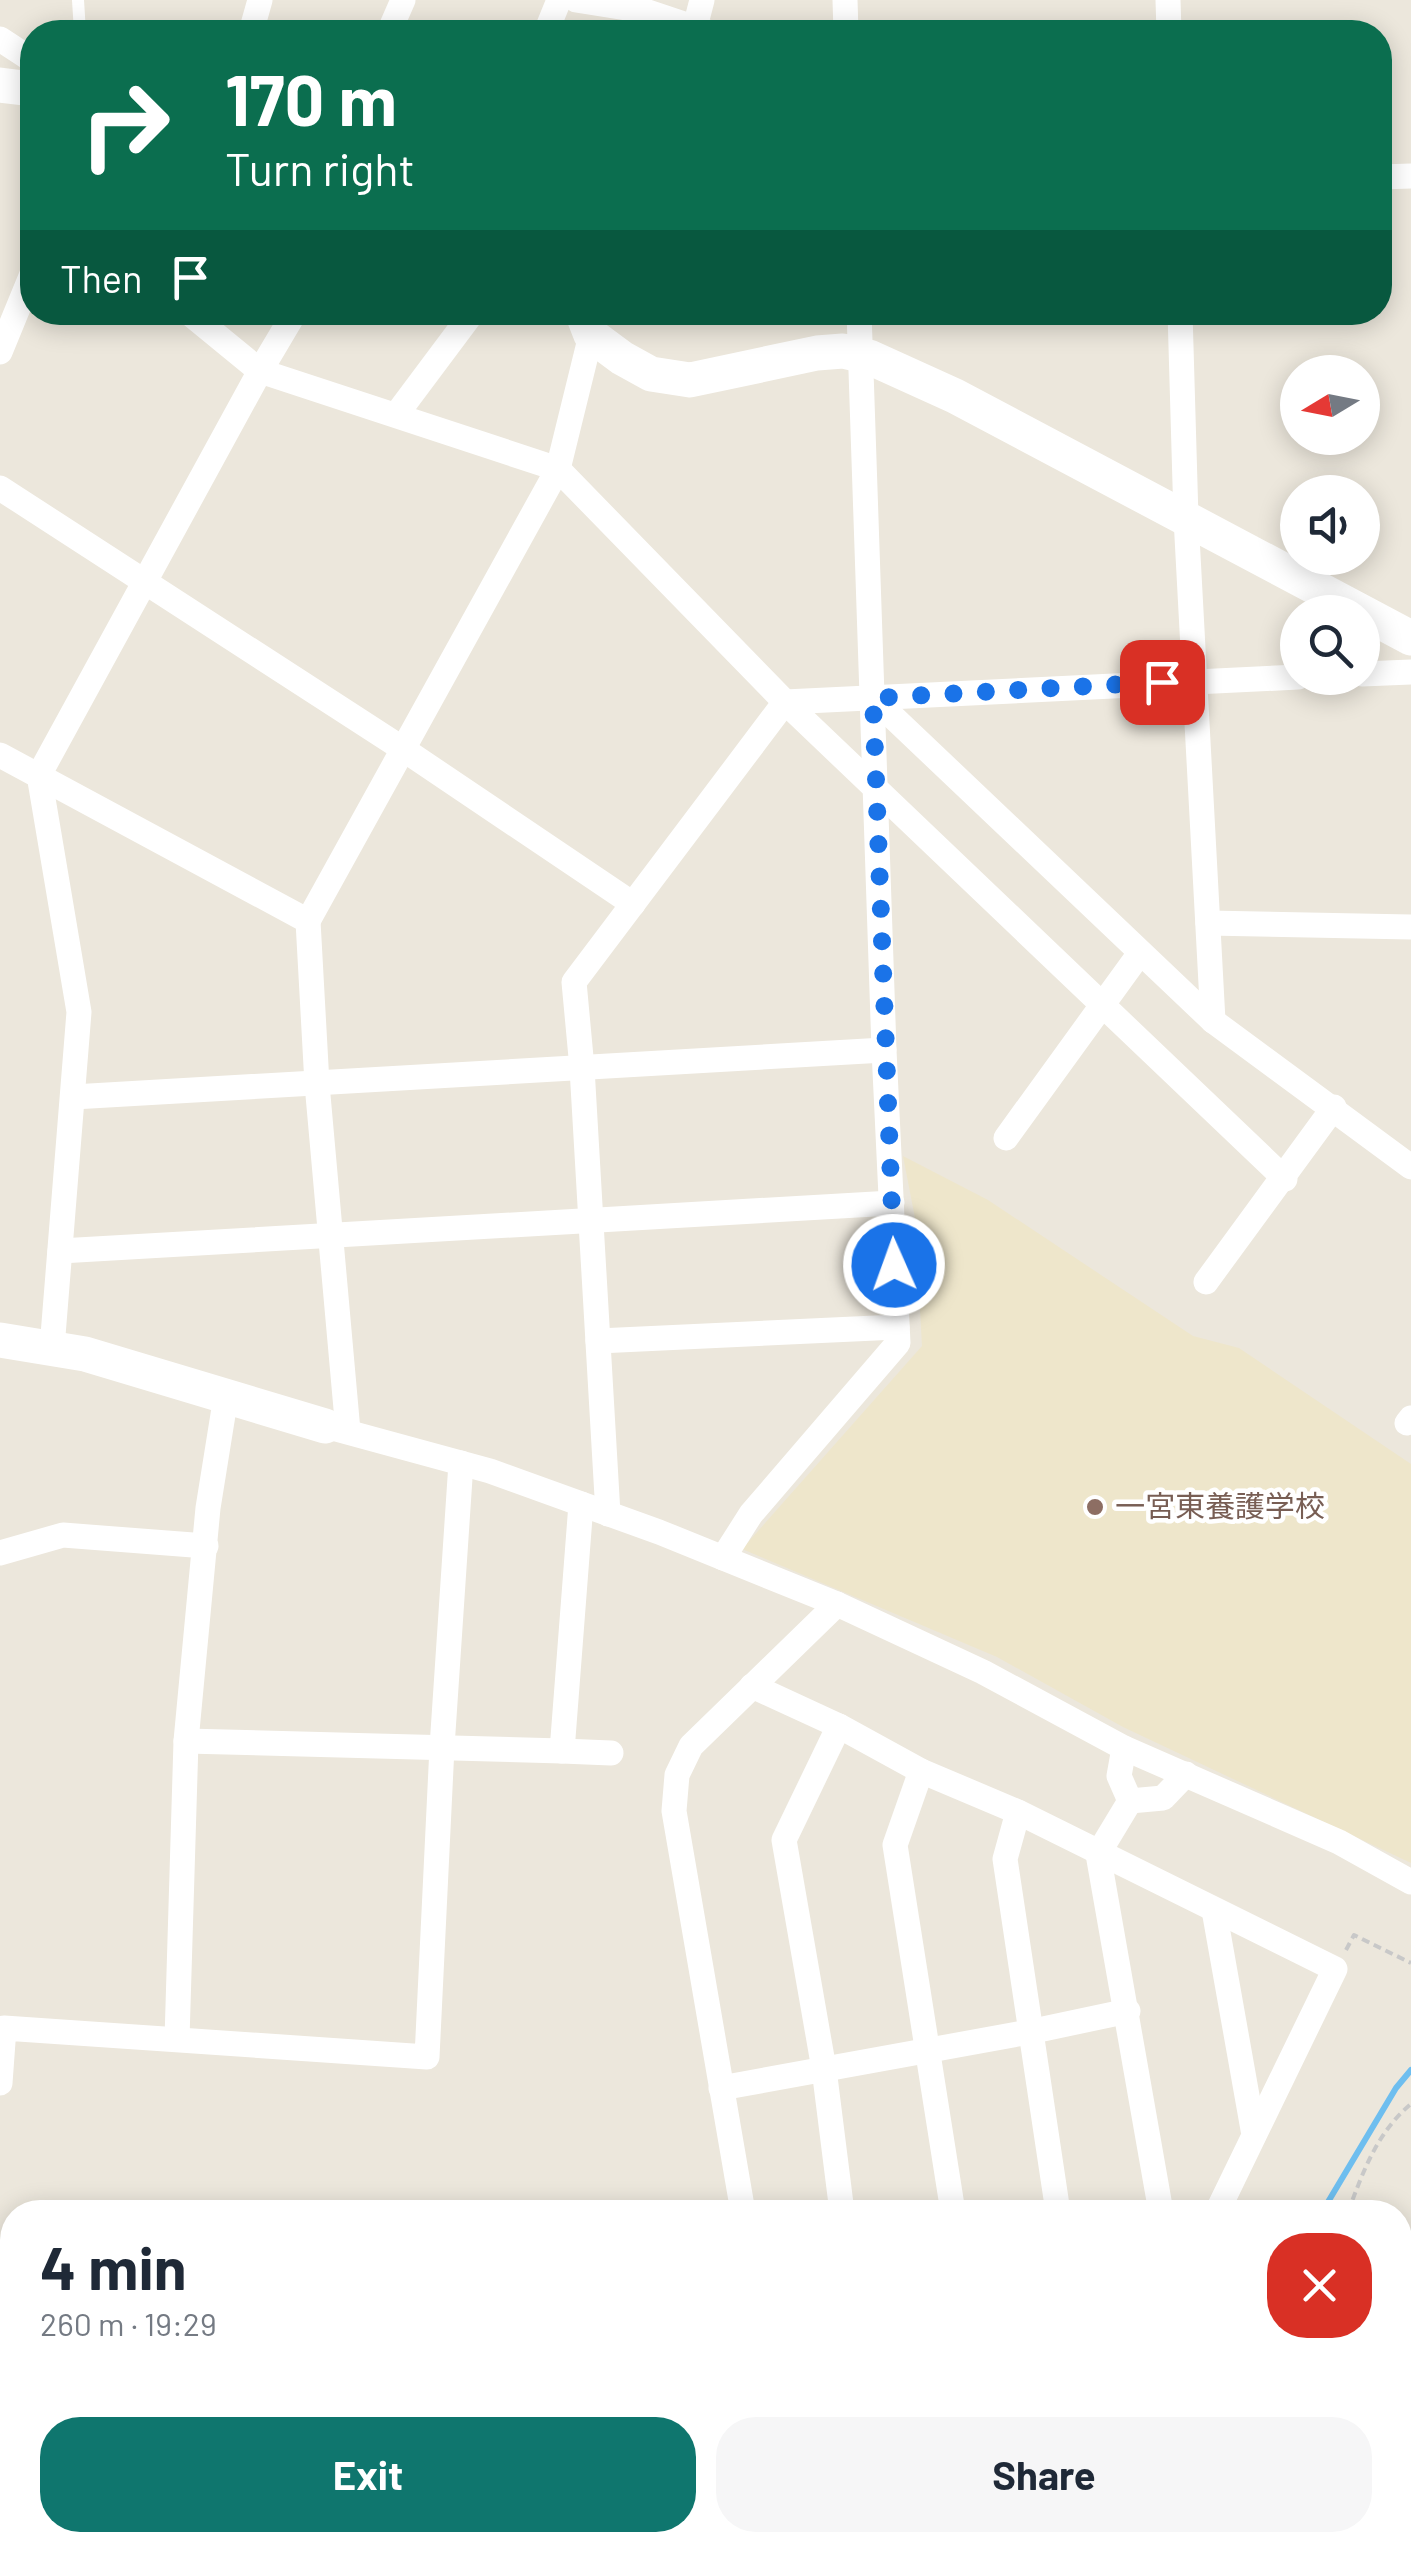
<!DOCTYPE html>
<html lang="en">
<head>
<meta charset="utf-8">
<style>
	:root { --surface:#fff; --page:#f6f6f7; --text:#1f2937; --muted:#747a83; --accent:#0f766e }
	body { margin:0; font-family:Barlow,"Noto Sans JP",sans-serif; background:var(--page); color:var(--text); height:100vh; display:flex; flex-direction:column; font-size:38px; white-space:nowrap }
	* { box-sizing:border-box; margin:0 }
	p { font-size:32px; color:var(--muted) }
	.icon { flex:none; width:55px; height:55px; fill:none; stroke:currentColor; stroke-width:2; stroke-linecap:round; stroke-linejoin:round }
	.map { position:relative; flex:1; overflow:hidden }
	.sheet { position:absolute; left:0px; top:2200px; width:1412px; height:352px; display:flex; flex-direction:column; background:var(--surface); border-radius:40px 40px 0 0; box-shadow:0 5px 25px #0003 }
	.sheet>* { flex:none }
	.banner { position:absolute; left:20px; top:20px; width:1372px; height:305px; border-radius:40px; box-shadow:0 5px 25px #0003; background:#0b6e4f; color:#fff; overflow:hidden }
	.needle { width:65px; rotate:260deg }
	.buttons { position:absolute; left:1280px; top:355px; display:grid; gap:20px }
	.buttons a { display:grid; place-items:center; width:100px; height:100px; border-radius:50%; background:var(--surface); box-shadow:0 5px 25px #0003; font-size:50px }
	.pin { position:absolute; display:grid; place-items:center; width:85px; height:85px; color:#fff; margin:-42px; border-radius:20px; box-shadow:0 5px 15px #0006 }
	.me { position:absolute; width:110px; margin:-55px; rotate:358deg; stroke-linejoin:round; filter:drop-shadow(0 0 8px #0008) }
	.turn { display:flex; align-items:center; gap:35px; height:210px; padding:0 40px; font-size:45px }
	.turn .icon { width:130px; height:130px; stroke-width:2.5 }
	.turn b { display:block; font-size:70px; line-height:85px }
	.then { display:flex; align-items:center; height:95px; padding:0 40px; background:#0003; gap:20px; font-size:38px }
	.round { display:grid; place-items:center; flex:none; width:105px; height:105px; border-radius:40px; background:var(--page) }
	.head { display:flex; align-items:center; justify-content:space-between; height:170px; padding:0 40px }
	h1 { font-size:60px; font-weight:700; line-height:75px }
	.primary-button { display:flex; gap:20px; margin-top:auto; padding:20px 40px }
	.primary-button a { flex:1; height:115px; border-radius:40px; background:var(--accent); color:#fff; font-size:40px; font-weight:700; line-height:115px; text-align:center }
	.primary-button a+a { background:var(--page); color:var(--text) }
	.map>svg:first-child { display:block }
	.education { fill:#eee6cb }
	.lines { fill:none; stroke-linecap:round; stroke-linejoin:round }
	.stream { stroke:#6ebeef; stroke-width:6 }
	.river { stroke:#6ebeef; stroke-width:40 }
	.path { stroke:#c8c8c8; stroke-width:4; stroke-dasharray:8 5; stroke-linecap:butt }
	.lane { stroke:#fff; stroke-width:12 }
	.street { stroke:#fff; stroke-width:25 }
	.secondary { stroke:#fff; stroke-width:35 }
	.route { stroke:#1a73e8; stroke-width:18; stroke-dasharray:0 32.4 }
	.education-dot { fill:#8d6e63; stroke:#fff; stroke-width:4 }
	.labels { text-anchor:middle; stroke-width:9; stroke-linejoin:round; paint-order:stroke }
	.education-label { font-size:30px; fill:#785e54; stroke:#fff; text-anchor:start }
</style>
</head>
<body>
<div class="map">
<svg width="1411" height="2552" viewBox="0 0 1411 2552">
	<rect width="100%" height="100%" fill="#ece7dc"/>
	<polygon class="education" points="903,1156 988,1200 1193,1336 1239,1348 1411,1464 1411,1863 1123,1727 997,1657 742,1549 922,1346 915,1218"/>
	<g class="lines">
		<polyline class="stream" points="1322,2212 1396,2088 1411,2070"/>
		<polyline class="river" points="138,2552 214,2540"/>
		<g class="path">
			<polyline points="1346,1950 1354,1935 1411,1963"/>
			<path d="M1348 2212C1363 2172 1377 2132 1411 2104"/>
		</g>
		<polyline class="lane" points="78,0 80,32"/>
		<g class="street">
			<polyline points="576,0 645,11 708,32"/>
			<polyline points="845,0 846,32"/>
			<polyline points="1168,0 1169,32"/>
			<polyline points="695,27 702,0"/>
			<polyline points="251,32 260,0"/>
			<polyline points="389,32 403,0"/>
			<polyline points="546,32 559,0"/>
			<polyline points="0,39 32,60"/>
			<polyline points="1380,177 1411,176"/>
			<polyline points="188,312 260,371 558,469 785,702 1285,1179"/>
			<polyline points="1180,312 1186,518 1213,1021"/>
			<polyline points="0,352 32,274"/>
			<polyline points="396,415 473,312"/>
			<polyline points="0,488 403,749 633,904"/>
			<polyline points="1362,674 1411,672"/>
			<polyline points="873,698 1213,1021 1411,1167"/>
			<polyline points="0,755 308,921 317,1084 348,1431"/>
			<polyline points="308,921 558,469 591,335 589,320"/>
			<polyline points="1208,923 1411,927"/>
			<polyline points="73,1097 884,1050"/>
			<polyline points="1006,1138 1140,953"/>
			<polyline points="60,1251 892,1203"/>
			<polyline points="1206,1282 1334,1107"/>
			<polyline points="598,1341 897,1327"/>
			<polyline points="52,1348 79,1012 39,775 260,371 295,312"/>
			<polyline points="1407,1423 1411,1418"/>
			<polyline points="325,1426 490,1471 659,1532 837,1604 983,1672 1124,1748 1339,1842 1411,1882"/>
			<polyline points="608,1514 582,1068 574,982 785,702 1298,677"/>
			<polyline points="0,1553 63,1535 206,1546"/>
			<polyline points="723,1558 751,1514 898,1343 884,1050 859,312"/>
			<polyline points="752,1686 839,1726 921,1771 1018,1812 1335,1969 1217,2212"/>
			<polyline points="839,1726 784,1840 824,2069 842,2212"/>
			<polyline points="186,1741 562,1751 581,1504"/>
			<polyline points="1124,1748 1119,1776 1130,1801 1098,1854 1161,2212"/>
			<polyline points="562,1751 611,1753"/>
			<polyline points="921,1771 895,1845 953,2212"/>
			<polyline points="1130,1801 1163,1798 1186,1774"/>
			<polyline points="1018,1812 1005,1859 1058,2212"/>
			<polyline points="1214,1910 1254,2135"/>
			<polyline points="177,2039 186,1741 208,1508 226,1396"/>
			<polyline points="0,2083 4,2028 427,2057 442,1747 461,1463"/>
			<polyline points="721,2088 1029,2032 1128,2011"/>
			<polyline points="743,2212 674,1811 677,1775 691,1746 837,1604"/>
			<polyline points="0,2337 12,2343"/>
			<polyline points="1400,2433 1411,2433"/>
			<polyline points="0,2444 12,2437"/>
			<polyline points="304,2552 381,2540"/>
			<polyline points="946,2552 946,2540"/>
			<polyline points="1193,2552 1194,2540"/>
		</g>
		<g class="secondary">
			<polyline points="0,85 32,89"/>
			<polyline points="582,312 591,335 622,358 651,374 690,380 817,353 843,351 869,357 955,396 1411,638"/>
			<polyline points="0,1340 85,1354 325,1426"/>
		</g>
	</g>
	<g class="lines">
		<polyline class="route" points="894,1265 873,698 1162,682"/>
	</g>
	<circle class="education-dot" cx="1095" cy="1507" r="10"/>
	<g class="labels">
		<g class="education-label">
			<text x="1115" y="1517">一宮東養護学校</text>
		</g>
	</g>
</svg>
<div class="buttons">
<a><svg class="needle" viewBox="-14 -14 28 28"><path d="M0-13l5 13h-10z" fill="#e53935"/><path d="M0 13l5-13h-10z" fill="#747a83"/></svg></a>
<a><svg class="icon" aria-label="sound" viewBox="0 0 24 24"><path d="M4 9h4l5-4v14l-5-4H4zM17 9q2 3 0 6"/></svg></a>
<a><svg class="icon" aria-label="search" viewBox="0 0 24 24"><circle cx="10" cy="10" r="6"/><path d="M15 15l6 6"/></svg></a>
</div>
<div class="pin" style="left:1162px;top:682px;background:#d93025"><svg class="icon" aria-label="arrive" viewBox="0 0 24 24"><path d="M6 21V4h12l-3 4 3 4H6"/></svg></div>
<svg class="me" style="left:894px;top:1265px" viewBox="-20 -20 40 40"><circle r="17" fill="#1a73e8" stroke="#fff" stroke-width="3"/><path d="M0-11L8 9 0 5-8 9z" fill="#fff"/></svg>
<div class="banner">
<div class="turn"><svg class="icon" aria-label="right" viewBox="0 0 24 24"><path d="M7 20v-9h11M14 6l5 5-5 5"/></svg><div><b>170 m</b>Turn right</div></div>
<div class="then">Then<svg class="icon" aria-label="arrive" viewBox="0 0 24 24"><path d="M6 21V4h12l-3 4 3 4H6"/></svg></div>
</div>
<section class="sheet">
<div class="head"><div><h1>4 min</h1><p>260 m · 19:29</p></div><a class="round" style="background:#d93025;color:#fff"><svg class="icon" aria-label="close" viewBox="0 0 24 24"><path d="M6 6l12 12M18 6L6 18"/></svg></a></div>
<div class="primary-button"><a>Exit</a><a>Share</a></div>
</section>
</div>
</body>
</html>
